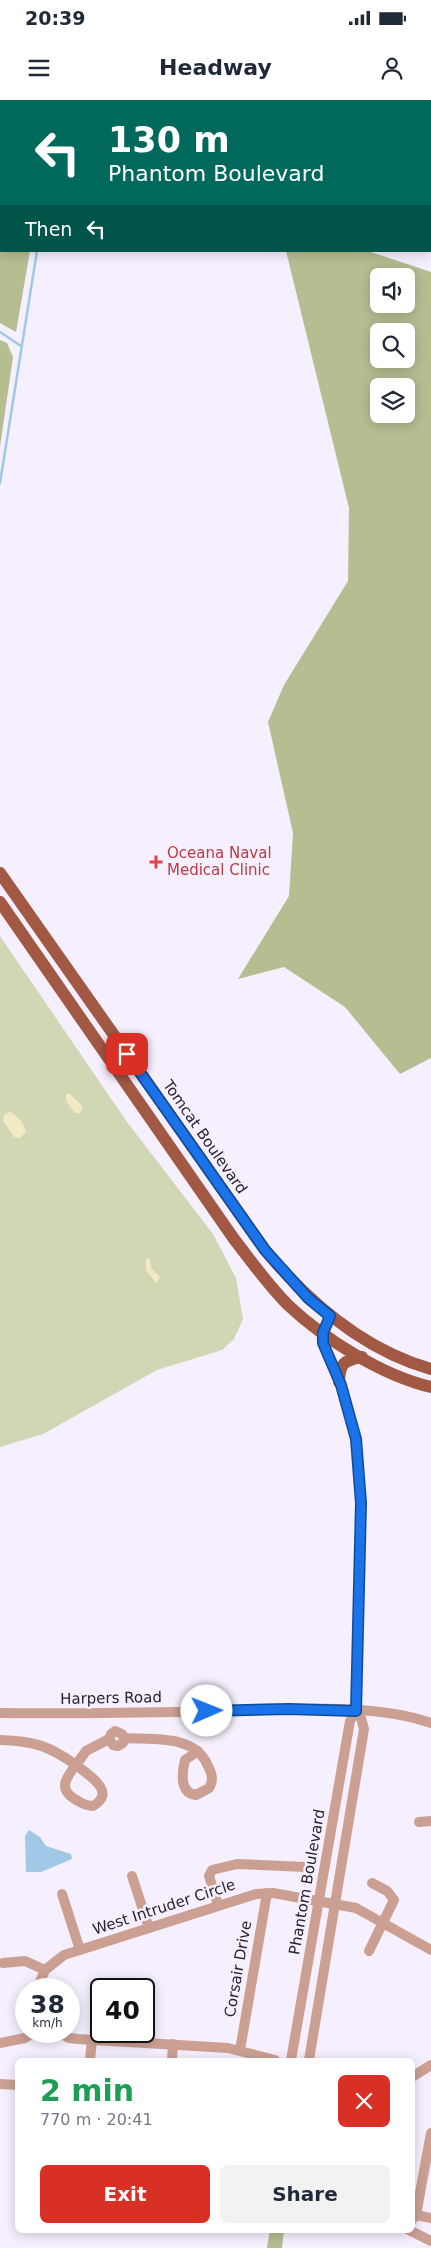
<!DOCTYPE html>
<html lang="en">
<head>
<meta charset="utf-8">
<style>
	:root { --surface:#fff; --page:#f2f2f3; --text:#1f2937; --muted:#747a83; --accent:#d93025 }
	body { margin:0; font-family:"DejaVu Sans",sans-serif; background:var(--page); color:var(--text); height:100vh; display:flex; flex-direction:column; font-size:19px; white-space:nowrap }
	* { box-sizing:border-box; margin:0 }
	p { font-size:16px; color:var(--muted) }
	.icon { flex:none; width:28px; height:28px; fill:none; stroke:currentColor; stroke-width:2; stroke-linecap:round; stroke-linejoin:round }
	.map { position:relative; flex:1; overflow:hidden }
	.details { position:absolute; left:15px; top:1958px; width:400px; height:175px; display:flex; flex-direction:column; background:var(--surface); border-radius:8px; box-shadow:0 2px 12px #0003 }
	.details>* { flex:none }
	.guide { position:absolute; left:0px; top:0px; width:431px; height:152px; box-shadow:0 2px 12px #0003; background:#00695c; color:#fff; overflow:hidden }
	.fabs { position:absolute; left:370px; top:168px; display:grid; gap:10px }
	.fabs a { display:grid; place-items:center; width:45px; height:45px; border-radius:8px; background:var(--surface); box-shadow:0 2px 12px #0003; font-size:25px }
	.speed { position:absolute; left:15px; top:1878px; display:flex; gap:10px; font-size:25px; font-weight:700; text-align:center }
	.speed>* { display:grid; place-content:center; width:65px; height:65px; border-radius:50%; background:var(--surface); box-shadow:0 2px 12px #0003; line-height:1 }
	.speed small { font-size:12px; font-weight:400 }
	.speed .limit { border:2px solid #111; border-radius:8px; background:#fff; color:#111 }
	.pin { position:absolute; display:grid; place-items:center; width:42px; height:42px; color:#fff; margin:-21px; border-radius:10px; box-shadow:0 2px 8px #0006 }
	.me { position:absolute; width:55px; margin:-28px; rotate:89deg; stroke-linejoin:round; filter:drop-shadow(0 0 4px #0008) }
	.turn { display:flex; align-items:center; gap:18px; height:105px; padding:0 25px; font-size:22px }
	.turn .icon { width:65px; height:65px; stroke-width:2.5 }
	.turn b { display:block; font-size:35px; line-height:42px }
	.then { display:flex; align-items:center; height:48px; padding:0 25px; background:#0003; gap:10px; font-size:19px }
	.round { display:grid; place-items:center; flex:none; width:52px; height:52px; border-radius:8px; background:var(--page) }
	.head { display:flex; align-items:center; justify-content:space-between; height:85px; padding:0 25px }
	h1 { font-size:30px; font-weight:600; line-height:38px; color:#1e9e55 }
	.action { display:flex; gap:10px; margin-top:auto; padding:10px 25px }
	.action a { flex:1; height:58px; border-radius:8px; background:var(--accent); color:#fff; font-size:20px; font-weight:600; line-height:58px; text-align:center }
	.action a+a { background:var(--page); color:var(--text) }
	.status { display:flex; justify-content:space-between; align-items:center; height:35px; padding:0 25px; background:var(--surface); direction:ltr }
	.status svg { height:14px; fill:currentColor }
	header { display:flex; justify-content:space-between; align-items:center; height:65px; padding:0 25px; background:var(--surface); font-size:22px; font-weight:600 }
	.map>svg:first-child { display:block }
	.green { fill:#d1d7b5 }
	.forest { fill:#b5bd91; fill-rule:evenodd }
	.sand { fill:#f3e9c4 }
	.water { fill:#9fc9e6 }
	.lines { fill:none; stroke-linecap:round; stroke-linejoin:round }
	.stream { stroke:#9fc9e6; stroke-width:2.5 }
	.minor { stroke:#cba093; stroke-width:10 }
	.major { stroke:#a25943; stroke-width:12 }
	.route-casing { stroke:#114b97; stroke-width:12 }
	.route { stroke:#1a73e8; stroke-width:9 }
	.health-dot { fill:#e0444e; stroke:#f6effd; stroke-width:2 }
	.labels { text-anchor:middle; stroke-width:5; stroke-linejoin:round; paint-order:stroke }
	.health-label { font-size:15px; fill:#be3a42; stroke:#f6effd; text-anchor:start }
	.street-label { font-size:15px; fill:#29232f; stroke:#f6effd }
</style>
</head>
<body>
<div class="status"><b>20:39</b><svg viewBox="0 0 49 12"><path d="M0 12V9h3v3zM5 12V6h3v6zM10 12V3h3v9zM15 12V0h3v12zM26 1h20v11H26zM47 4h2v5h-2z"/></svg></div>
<header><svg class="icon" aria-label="menu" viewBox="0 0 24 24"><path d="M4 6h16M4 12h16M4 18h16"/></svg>Headway<svg class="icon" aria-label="person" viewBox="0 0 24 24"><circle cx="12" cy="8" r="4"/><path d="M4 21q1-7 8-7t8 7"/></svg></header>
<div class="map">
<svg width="431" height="2148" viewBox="0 0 431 2148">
	<rect width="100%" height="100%" fill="#f6effd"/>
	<polygon class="green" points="0,836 127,1022 213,1134 236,1178 243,1219 234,1239 222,1250 157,1270 43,1334 0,1347"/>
	<g class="forest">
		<polygon points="0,0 44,0 1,1 1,37"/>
		<polygon points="0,57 1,151 30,151 16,232 0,223"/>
		<path d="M286 151H368L431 172V958L400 974 345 907 284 867 238 879 289 796 293 733 268 622 284 585 348 481 349 408ZM406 176V204H379V176ZM406 231V259H379V231ZM406 286V314H379V286Z"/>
		<polygon points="0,240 7,243 13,257 0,347"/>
		<polygon points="270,2130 284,2130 282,2148 267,2148"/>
	</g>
	<g class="sand">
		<polygon points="69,993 83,1007 80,1013 75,1013 66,1001 66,995"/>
		<path d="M9 1012C16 1013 25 1025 26 1032L20 1038 14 1037 3 1021 4 1015Z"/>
		<polygon points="146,1158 150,1159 151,1168 160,1177 156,1183 146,1170"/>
	</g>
	<polygon class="water" points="29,1730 40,1737 46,1746 71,1754 72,1759 41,1772 26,1772 25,1736"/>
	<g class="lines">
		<g class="stream">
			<polyline points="0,45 1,46"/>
			<polyline points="0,232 21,246"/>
			<polyline points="0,383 37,151"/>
		</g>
		<g class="minor">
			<path d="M0 1613C80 1614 159 1612 239 1611 299 1609 374 1603 431 1623"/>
			<path d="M124 1638C153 1640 195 1634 208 1666 212 1674 214 1680 209 1688L196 1695C179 1693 182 1672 185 1660L198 1651"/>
			<polyline points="109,1639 111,1634 115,1631 122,1634 124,1638"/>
			<polyline points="109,1639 113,1645 118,1646 123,1643 124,1638"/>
			<path d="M0 1640C33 1641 48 1645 76 1665L86 1651 109 1639"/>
			<path d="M76 1665C87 1674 118 1692 93 1706 87 1706 83 1704 78 1701 58 1690 64 1680 76 1665Z"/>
			<polyline points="419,1722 431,1721"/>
			<polyline points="132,1776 149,1828"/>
			<polyline points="62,1794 80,1850"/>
			<polyline points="218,1805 209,1776 212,1770 237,1764 305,1767"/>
			<polyline points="369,1851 394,1800 387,1791 372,1783"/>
			<polyline points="3,1863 25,1861 45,1870"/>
			<polyline points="37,1889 45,1870 64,1855 256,1794 273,1793 356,1808 431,1850"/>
			<polyline points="55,1931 69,1938 78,1939 228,1948 275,1960"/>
			<polyline points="0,1943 25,1938 37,1931"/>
			<polyline points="240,1950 267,1793"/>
			<polyline points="90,1960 92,1940"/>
			<polyline points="172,1960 173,1944"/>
			<polyline points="291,1960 350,1621 356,1611 361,1403 356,1339 341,1285 323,1243 323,1233 330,1215"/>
			<polyline points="309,1960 364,1629 361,1618 356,1611"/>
			<polyline points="412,1977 431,1965"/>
			<polyline points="0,1984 18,1985"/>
			<polyline points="416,2115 431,2118"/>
			<polyline points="412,2120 416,2115 431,2033"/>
			<polyline points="409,2130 431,2141"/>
		</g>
		<g class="major">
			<path d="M0 773 265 1150C309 1203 364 1250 431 1269"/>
			<path d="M0 802 234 1139C251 1161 268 1185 288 1205 324 1239 383 1276 431 1287"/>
			<path d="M339 1282C340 1263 343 1261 362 1257"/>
		</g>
	</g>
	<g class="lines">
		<g class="route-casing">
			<polyline id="route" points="127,954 265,1150 308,1198 330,1216 323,1233 323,1243 341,1285 356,1339 361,1403 356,1611 289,1609 207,1611"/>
		</g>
		<use href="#route" class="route"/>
	</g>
	<path class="health-dot" d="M153.5 754.5h5v5h5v5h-5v5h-5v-5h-5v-5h5z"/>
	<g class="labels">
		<g class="health-label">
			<text x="167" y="758">Oceana Naval<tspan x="167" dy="17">Medical Clinic</tspan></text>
		</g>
		<g class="street-label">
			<text transform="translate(205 1037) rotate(55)" y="5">Tomcat Boulevard</text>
			<text transform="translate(111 1598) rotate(-1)" y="5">Harpers Road</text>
			<text transform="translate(307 1782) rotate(-80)" y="5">Phantom Boulevard</text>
			<text transform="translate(164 1807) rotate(-18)" y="5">West Intruder Circle</text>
			<text transform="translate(238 1869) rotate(-80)" y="5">Corsair Drive</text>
		</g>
	</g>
</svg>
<div class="fabs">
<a><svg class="icon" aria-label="sound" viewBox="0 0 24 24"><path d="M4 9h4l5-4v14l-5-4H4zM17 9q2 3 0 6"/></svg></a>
<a><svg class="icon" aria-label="search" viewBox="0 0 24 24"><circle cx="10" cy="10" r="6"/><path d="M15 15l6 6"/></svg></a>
<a><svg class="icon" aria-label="layers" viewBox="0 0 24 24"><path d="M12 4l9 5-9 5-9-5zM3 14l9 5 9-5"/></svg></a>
</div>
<div class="speed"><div>38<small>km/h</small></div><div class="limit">40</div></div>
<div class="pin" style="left:127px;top:954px;background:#d93025"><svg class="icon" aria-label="arrive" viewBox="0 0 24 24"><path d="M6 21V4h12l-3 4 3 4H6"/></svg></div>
<svg class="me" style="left:207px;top:1611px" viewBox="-20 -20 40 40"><circle r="19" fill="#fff"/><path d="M0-13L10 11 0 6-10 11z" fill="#1a73e8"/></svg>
<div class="guide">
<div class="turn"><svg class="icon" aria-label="left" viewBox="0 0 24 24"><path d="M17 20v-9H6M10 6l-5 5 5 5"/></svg><div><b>130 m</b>Phantom Boulevard</div></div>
<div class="then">Then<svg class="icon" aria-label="left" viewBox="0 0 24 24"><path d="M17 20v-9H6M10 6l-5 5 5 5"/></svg></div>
</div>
<section class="details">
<div class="head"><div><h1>2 min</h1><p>770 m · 20:41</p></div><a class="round" style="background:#d93025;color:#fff"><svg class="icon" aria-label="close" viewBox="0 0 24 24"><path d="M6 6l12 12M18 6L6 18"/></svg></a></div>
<div class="action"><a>Exit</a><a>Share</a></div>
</section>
</div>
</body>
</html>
